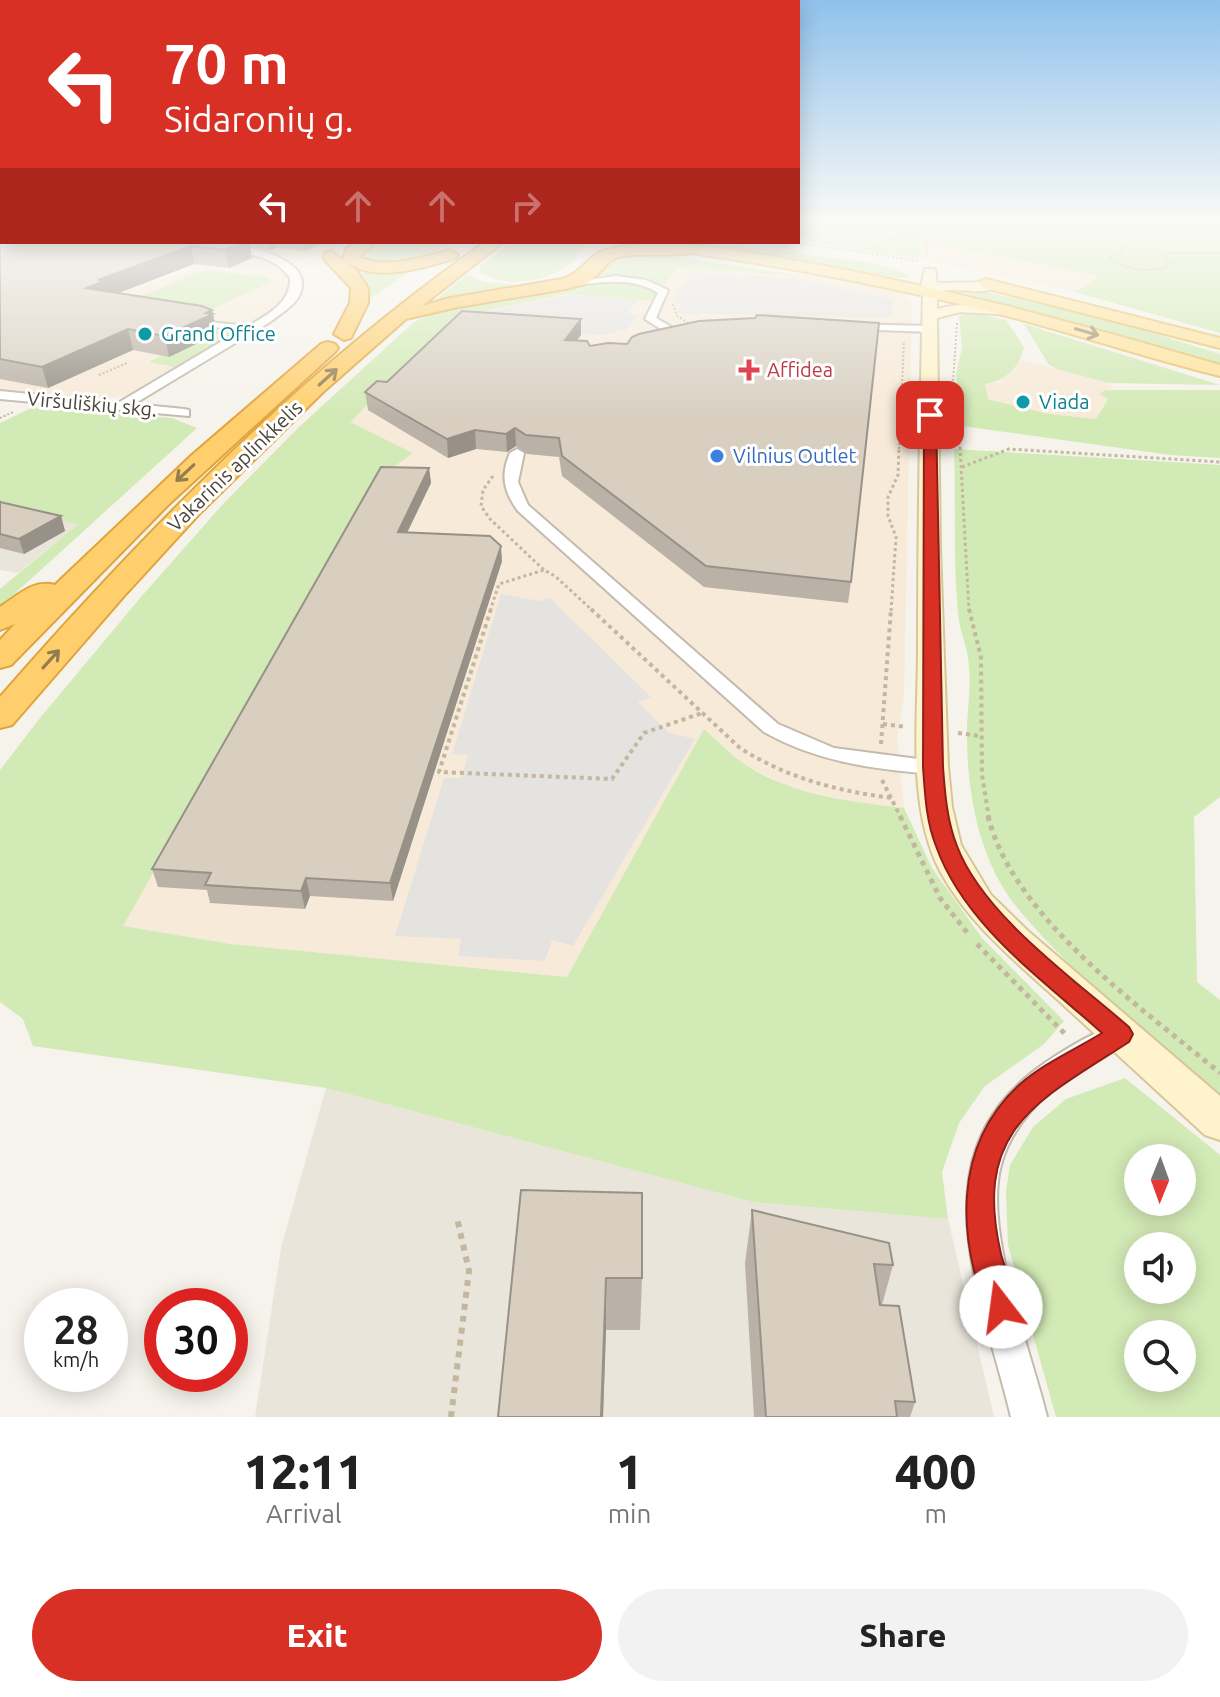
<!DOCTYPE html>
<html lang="en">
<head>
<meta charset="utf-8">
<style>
	:root { --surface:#fff; --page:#f2f2f2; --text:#222; --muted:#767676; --accent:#d93025 }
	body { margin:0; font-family:Ubuntu,sans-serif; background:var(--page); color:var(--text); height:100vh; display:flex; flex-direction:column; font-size:30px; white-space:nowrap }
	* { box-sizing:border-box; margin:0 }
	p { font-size:26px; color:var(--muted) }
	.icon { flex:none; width:44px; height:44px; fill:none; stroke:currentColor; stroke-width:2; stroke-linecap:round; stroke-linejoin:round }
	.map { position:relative; height:1417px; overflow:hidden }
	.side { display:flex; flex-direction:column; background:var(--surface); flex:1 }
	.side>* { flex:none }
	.banner { position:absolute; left:0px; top:0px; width:800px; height:244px; box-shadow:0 4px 20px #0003; background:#d93025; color:#fff; overflow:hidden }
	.needle { width:52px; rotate:181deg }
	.tools { position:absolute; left:1124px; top:1144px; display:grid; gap:16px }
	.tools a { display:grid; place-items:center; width:72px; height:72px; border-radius:50%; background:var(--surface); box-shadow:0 4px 20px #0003; font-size:40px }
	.speed { position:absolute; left:24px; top:1288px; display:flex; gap:16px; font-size:40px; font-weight:700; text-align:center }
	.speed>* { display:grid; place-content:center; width:104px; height:104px; border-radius:50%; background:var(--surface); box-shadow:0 4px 20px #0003; line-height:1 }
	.speed small { font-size:20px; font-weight:400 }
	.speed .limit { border:12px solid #d22; background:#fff; color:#111 }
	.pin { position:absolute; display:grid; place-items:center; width:68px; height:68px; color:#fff; margin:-34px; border-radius:16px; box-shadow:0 4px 12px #0006 }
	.me { position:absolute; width:88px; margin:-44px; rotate:345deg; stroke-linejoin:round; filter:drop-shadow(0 0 6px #0008) }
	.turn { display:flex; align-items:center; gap:28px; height:168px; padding:0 32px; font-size:36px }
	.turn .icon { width:104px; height:104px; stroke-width:2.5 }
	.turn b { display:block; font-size:56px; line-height:68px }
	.lanes { display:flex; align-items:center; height:76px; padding:0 32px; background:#0003; justify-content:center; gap:40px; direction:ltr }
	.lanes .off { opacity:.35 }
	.eta { display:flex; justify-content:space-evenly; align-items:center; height:136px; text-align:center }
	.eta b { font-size:48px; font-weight:800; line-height:56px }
	.button { display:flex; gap:16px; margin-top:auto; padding:16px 32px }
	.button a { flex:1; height:92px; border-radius:48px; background:var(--accent); color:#fff; font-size:32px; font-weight:800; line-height:92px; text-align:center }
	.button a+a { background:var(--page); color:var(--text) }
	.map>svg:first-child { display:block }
	.residential { fill:#eae5da }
	.commercial { fill:#f7ead8 }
	.green { fill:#d2eab5; fill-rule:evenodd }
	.parking { fill:#e5e3e0 }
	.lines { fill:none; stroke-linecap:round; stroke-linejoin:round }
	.street-casing { stroke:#c2bbae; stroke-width:4 }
	.secondary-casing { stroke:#d6c79b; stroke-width:4 }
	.primary-casing { stroke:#e6c16a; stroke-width:4 }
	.highway-casing { stroke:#e0a43c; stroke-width:4 }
	.path-far4 { stroke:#c4b79f; stroke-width:2; stroke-dasharray:2 2; stroke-linecap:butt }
	.path-far3 { stroke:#c4b79f; stroke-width:3; stroke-dasharray:3 3; stroke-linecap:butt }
	.path-far2 { stroke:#c4b79f; stroke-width:4; stroke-dasharray:4 4; stroke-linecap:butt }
	.path-far1 { stroke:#c4b79f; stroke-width:5; stroke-dasharray:5 5; stroke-linecap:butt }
	.path { stroke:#c4b79f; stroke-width:6; stroke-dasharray:6 6; stroke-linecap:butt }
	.street { fill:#fff; fill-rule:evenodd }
	.secondary { fill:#fff3cd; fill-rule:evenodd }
	.primary { fill:#ffe39c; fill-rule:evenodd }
	.highway { fill:#ffcf6e; fill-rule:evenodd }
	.wall { fill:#bab2a6 }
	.shaded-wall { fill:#979187 }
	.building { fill:#d8cfc1; stroke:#979187; stroke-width:2 }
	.oneway { stroke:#9c8c66 }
	.oneway2 { stroke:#937c4e }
	.route { fill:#d93025; stroke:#8d1f18; stroke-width:2 }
	.culture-dot { fill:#0f9aa8; stroke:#fff; stroke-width:3 }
	.health-dot { fill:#e0444e; stroke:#fff; stroke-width:3 }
	.shop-dot { fill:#3f7fe0; stroke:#fff; stroke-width:3 }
	.labels { text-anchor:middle; stroke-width:6; stroke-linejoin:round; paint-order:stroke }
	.far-culture-label { font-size:20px; fill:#0d838f; stroke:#fff; text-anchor:start }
	.far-health-label { font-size:20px; fill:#be3a42; stroke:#fff; text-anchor:start }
	.far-street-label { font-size:20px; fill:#4b4439; stroke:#fff }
	.far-shop-label { font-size:20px; fill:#366cbe; stroke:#fff; text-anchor:start }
</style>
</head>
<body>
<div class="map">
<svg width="1220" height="1417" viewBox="0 0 1220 1417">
	<rect width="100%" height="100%" fill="#f6f3ec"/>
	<g class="residential">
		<polygon points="0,508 79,523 18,573 0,570"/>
		<polygon points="326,1088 753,1202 948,1219 994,1417 255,1417 281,1248"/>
	</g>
	<g class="commercial">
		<polygon points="919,241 1101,276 1075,292 919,259"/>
		<polygon points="213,242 344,242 324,255 286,262"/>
		<polygon points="250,254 274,264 285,275 289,285 286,295 253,323 236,324 150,359 148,361 174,367 131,394 94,401 0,391 0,260 157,282 209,262"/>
		<polygon points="676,269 820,276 904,293 912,302 904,695 897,739 904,808 851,802 788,786 746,766 704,730 567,977 230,944 122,926 377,479 412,453 349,422 455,317 566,294 651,301"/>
		<polygon points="1022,360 1109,383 1114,388 1105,390 1108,398 1096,419 1049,414 988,399 985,384 998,383"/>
	</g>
	<g class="green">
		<polygon points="798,221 1220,221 1220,333 1075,292 1100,276 920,241 919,259 798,240"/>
		<path d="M357 242H360L341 256 345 262 366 268 416 267 369 299C370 276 349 272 338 256Z"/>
		<path d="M374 242H450C415 266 398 265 358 259L357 252Z"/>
		<path d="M513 242H579L584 247C564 280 513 291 480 273V266Z"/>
		<path d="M657 242C715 242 771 249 828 257 855 261 888 263 912 277L899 278 796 259Z"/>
		<polygon points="635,251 797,275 677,269 663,286 597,274 609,259"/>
		<polygon points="205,270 265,277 273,281 194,317 117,306"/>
		<polygon points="467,275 484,282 521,285 522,288 429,305"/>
		<path d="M593 283C611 282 645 279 656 294L651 301 566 294 456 317 350 422 413 453 377 479 123 926 230 944 567 977 704 729C718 741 732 756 747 766 793 795 851 802 904 808L932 868 982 938 1064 1021 1044 1044 985 1086 959 1123 942 1172 948 1219 753 1202 326 1088 33 1046 23 1019 0 1002V770L40 718 141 597 222 505 299 427 414 322 439 310 464 304Z"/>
		<polygon points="965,287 1111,320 1220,354 1220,368 955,290"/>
		<path d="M967 312 1006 320 1024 347C1021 366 1004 382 985 384L988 399 1049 414 1096 419 1108 399 1099 394 1105 390H1220V458L1170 455 962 426 956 374 962 348 959 316Z"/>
		<polygon points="1024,324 1220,385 1109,383 1057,369 1049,365"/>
		<polygon points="226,328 236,331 183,365 174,367 148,362 213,330"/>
		<polygon points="33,407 172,418 197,428 0,607 0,589 78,524 0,508 0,423"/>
		<path d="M954 449 1220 465V797L1194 817 1197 982 1220 1000V1095C1153 1036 1070 974 1015 905 977 856 966 787 967 726 968 705 971 686 969 666 968 647 959 630 958 613 953 558 956 504 954 449Z"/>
		<path d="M1125 1078 1220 1155V1417H1056L1008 1245 1006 1191 1010 1165 1033 1127 1066 1099ZM1138 1158H1182V1202H1138ZM1138 1246H1182V1290H1138ZM1138 1334H1182V1378H1138Z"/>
	</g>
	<g class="parking">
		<polygon points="689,272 793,278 893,299 892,318 678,313 682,304 673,303"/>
		<polygon points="567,295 638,300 628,313 638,315 627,330 618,329 614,333 600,335 454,325 462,317"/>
		<polygon points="501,594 539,601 550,598 651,697 638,702 668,732 695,739 573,946 552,940 545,961 458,956 461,939 395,936 444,778 461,778 468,755 452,754"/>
	</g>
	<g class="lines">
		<g class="street-casing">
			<g id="street">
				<path d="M197 242C221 242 313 251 301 291 297 305 280 314 270 322L134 404 184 409 189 410V416L0 399V391L118 403 239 331 209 326V322L248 326C267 315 291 303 290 278 268 246 227 258 197 242Z"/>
				<path d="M616 276 646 280 668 290 656 318 675 329V333H667L645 319 658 293C631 275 595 283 565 287L560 284Z"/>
				<polygon points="848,324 930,326 936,329 930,332 852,329 848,328"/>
				<path d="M517 449 524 453 518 482 528 505 778 724 834 748 941 762 944 767 941 772 933 774C873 769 817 762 764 732L518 511C504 492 500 475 510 453Z"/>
				<path d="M1120 1023 1130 1026 1134 1034 1130 1042C1102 1058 1071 1073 1047 1094 1026 1114 1008 1138 1001 1165 983 1231 1031 1350 1047 1417H1011C982 1294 913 1153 1045 1063 1067 1048 1094 1032 1120 1023Z"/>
			</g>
		</g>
		<g class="secondary-casing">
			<path id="secondary" d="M925 269H935L937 283 992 282 999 286C984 297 956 286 937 292V309C956 304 1004 299 1019 311L1012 315 960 312 937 318 940 549 948 767 952 807 961 845 991 895 1028 931 1220 1096V1140L1205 1135C1156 1090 1107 1045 1058 1000 1015 961 968 923 940 871 907 806 918 722 918 651 918 532 920 412 923 294L920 291Z"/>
		</g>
		<g class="primary-casing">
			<g id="primary">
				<path d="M632 242C697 242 761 254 825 266 959 291 1090 327 1220 365V376C1147 358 1076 334 1003 315 883 284 762 262 639 246Z"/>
				<polygon points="986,279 1220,338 1220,348 981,287 981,281"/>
			</g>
		</g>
		<g class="highway-casing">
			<g id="highway">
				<path d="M357 242H375L359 257C389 269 420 258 450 250L458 255 456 258C424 268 371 285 343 259L346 249Z"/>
				<path d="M485 242H503L422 306 450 298 562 279C579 274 583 263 597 254 614 243 689 237 703 249 692 258 642 253 623 256 605 259 603 273 589 282 584 285 576 286 571 288L453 308 406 319 323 392 201 512 124 596 12 725 0 728V697C145 531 304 369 485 242Z"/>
				<polygon points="331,251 356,270 368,288 368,303 351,338 344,340 334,334 350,303 351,288 324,259 325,253"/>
				<path d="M328 342 335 344 338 348 335 352 169 504 11 665 0 668V640L15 624 0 630V607C17 596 33 579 55 585L192 455 321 344Z"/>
			</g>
		</g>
		<g class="path-far4">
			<polyline points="911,221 900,228 899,235 928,243"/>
			<path d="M1090 221 1115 227 1128 238 1119 254 1110 256 1111 260C1130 270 1149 274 1170 265L1164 253H1220"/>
			<polyline points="899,233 931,237"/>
			<polyline points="793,242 919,261"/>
			<polyline points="871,251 891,238 901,237"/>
			<polyline points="927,253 928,243 940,221"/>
			<polyline points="673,304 677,316 692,325"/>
			<polyline points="957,323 953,382 960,449"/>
			<polyline points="99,375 127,363"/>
			<polyline points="0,418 13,412"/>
			<polyline points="899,449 904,341"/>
		</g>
		<g class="path-far3">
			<polyline points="960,447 969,611"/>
			<polyline points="962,467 1009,449 1220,462"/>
			<polyline points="493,476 483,490 481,506 490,519 544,570"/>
			<polyline points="490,611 499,584 544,570 555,576 593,611"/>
			<polyline points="891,611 896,537 888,516 888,497 898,475 899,447"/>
		</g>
		<g class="path-far2">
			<polyline points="491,609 439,772 612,779 644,733 702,713"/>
			<path d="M591 609 740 748C787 778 837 791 892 798"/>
			<polyline points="969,609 981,657 982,775 989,818"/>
			<polyline points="883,724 906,727"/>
			<polyline points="958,733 980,736"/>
			<polyline points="881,744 891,609"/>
			<polyline points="882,780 901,818"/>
		</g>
		<g class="path-far1">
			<polyline points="900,816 940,898 969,935"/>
			<path d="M988 816C1013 918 1143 1009 1220 1073"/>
			<polyline points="977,944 1066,1035"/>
		</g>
		<polyline class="path" points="451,1417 469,1271 457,1218"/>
		<use href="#street" class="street"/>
		<use href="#secondary" class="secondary"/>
		<use href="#primary" class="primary"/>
		<use href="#highway" class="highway"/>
	</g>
	<g class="wall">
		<polygon points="0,221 2,221 2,242 325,242 305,251 277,248 269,251 250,246 252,258 229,268 194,264 118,293 212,310 217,334 169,357 133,350 48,388 0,379"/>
		<polygon points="581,335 577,340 590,346 851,582 848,603 704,587 562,476 559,457 527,454 516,446 507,452 476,449 448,458 368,410 365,392 387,382"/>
		<polygon points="429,468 431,483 407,533 502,561 393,901 310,896 305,909 210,903 207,890 158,887 152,869"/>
		<polygon points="0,500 2,502 61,516 65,531 24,554 0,548"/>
		<polygon points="521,1190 642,1278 640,1330 606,1330 603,1417 498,1417"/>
		<polygon points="752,1210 893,1265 882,1305 915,1402 910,1417 754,1417 745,1263"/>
	</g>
	<g class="shaded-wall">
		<polygon points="245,242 249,242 252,258 229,268 225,250"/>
		<polygon points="268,242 276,242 277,248 269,251"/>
		<polygon points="304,242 325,242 305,251"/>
		<polygon points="191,246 194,264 108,297 86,288 98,280"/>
		<polygon points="212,310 217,334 169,357 165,336"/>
		<polygon points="581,319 581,335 565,356 565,340"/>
		<polygon points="128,329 133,350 48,388 42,367"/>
		<polygon points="515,428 516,446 507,452 506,434"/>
		<polygon points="475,430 476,449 448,458 447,439"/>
		<polygon points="429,468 431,483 400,547 398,532"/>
		<polygon points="61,516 65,531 24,554 19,539"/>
		<polygon points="501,546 502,561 393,901 390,883"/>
		<polygon points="306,878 310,896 305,909 301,891"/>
		<polygon points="606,1278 606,1330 603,1417 601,1417"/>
	</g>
	<g class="building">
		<polygon points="2,233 2,242 245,242 225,250 191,246 98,280 105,281 86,288 202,306 212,310 206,313 213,314 165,336 128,329 42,367 0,359 0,234"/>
		<polygon points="462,311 581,319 565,340 587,341 590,346 608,343 627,344 632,337 639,334 699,321 755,318 757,315 879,323 851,582 706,566 562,456 559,438 526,435 515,428 506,434 475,430 447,439 365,392 377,381 387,382"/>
		<polygon points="381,467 429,468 398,532 490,536 501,546 390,883 306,878 301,891 205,885 211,873 152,869"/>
		<polygon points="0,502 61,516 19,539 0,534"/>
		<polygon points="521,1190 642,1193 642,1278 606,1278 601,1417 498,1417"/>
		<polygon points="752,1210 889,1243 893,1265 874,1264 880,1305 899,1306 915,1402 895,1401 897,1417 766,1417"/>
	</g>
	<defs><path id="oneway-shaft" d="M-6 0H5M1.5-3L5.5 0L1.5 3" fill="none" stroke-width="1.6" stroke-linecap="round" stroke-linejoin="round" transform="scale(2)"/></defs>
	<use class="oneway" href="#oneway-shaft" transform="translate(1087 332) rotate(16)"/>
	<g class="oneway2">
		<use href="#oneway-shaft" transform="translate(328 377) rotate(-42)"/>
		<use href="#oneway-shaft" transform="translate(185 473) rotate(137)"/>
		<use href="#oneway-shaft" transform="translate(51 659) rotate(-48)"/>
	</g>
	<linearGradient id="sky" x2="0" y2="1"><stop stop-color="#8fc1ec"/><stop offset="0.53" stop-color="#fbfaf6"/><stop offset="1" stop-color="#fbfaf6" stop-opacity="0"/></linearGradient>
	<rect width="1220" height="419" fill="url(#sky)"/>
	<path class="route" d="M930 412 936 415 943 767C945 794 947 821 957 846 983 915 1074 979 1129 1027L1133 1034 1129 1042C1038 1101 972 1128 1001 1254 1006 1274 1020 1298 1012 1318L1001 1323 990 1318C957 1240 952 1147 1019 1085 1042 1064 1076 1049 1102 1033 1042 979 964 925 936 846 926 821 925 794 923 767L924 415Z"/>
	<g class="culture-dot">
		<circle cx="145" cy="334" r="8"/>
		<circle cx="1023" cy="402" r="8"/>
	</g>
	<path class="health-dot" d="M745 358h8v8h8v8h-8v8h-8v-8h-8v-8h8z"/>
	<circle class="shop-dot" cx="717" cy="456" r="8"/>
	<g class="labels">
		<g class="far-culture-label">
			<text x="161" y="341">Grand Office</text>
			<text x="1039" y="409">Viada</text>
		</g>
		<g class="far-health-label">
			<text x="767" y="377">Affidea</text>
		</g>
		<g class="far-street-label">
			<text transform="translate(92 404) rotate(5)" y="7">Viršuliškių skg.</text>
			<text transform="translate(235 466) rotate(-44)" y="7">Vakarinis aplinkkelis</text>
		</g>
		<g class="far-shop-label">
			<text x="733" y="463">Vilnius Outlet</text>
		</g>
	</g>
</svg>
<div class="tools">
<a><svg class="needle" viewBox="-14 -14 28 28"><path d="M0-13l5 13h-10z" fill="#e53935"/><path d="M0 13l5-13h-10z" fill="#767676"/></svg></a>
<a><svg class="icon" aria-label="sound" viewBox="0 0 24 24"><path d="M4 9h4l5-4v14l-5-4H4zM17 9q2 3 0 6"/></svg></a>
<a><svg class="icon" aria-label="search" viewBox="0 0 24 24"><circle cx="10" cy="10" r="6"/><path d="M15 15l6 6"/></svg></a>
</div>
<div class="speed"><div>28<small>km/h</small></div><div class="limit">30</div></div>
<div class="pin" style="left:930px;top:415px;background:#d93025"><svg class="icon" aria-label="arrive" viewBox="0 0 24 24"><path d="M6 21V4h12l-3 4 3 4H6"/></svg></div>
<svg class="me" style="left:1001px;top:1307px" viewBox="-20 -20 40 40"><circle r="19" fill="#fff"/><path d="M0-13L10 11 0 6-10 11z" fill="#d93025"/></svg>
<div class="banner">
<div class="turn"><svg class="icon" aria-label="left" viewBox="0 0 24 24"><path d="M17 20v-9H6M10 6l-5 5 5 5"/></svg><div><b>70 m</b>Sidaronių g.</div></div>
<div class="lanes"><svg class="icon" aria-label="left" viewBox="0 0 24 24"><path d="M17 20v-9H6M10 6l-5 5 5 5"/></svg><svg class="icon off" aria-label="ahead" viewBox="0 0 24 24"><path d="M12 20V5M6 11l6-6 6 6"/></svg><svg class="icon off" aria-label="ahead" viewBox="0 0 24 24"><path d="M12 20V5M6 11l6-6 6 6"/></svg><svg class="icon off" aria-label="right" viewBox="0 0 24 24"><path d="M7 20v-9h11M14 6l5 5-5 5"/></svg></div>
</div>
</div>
<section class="side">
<div class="eta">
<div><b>12:11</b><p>Arrival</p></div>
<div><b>1</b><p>min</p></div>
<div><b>400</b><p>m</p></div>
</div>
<div class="button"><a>Exit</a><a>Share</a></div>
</section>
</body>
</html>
